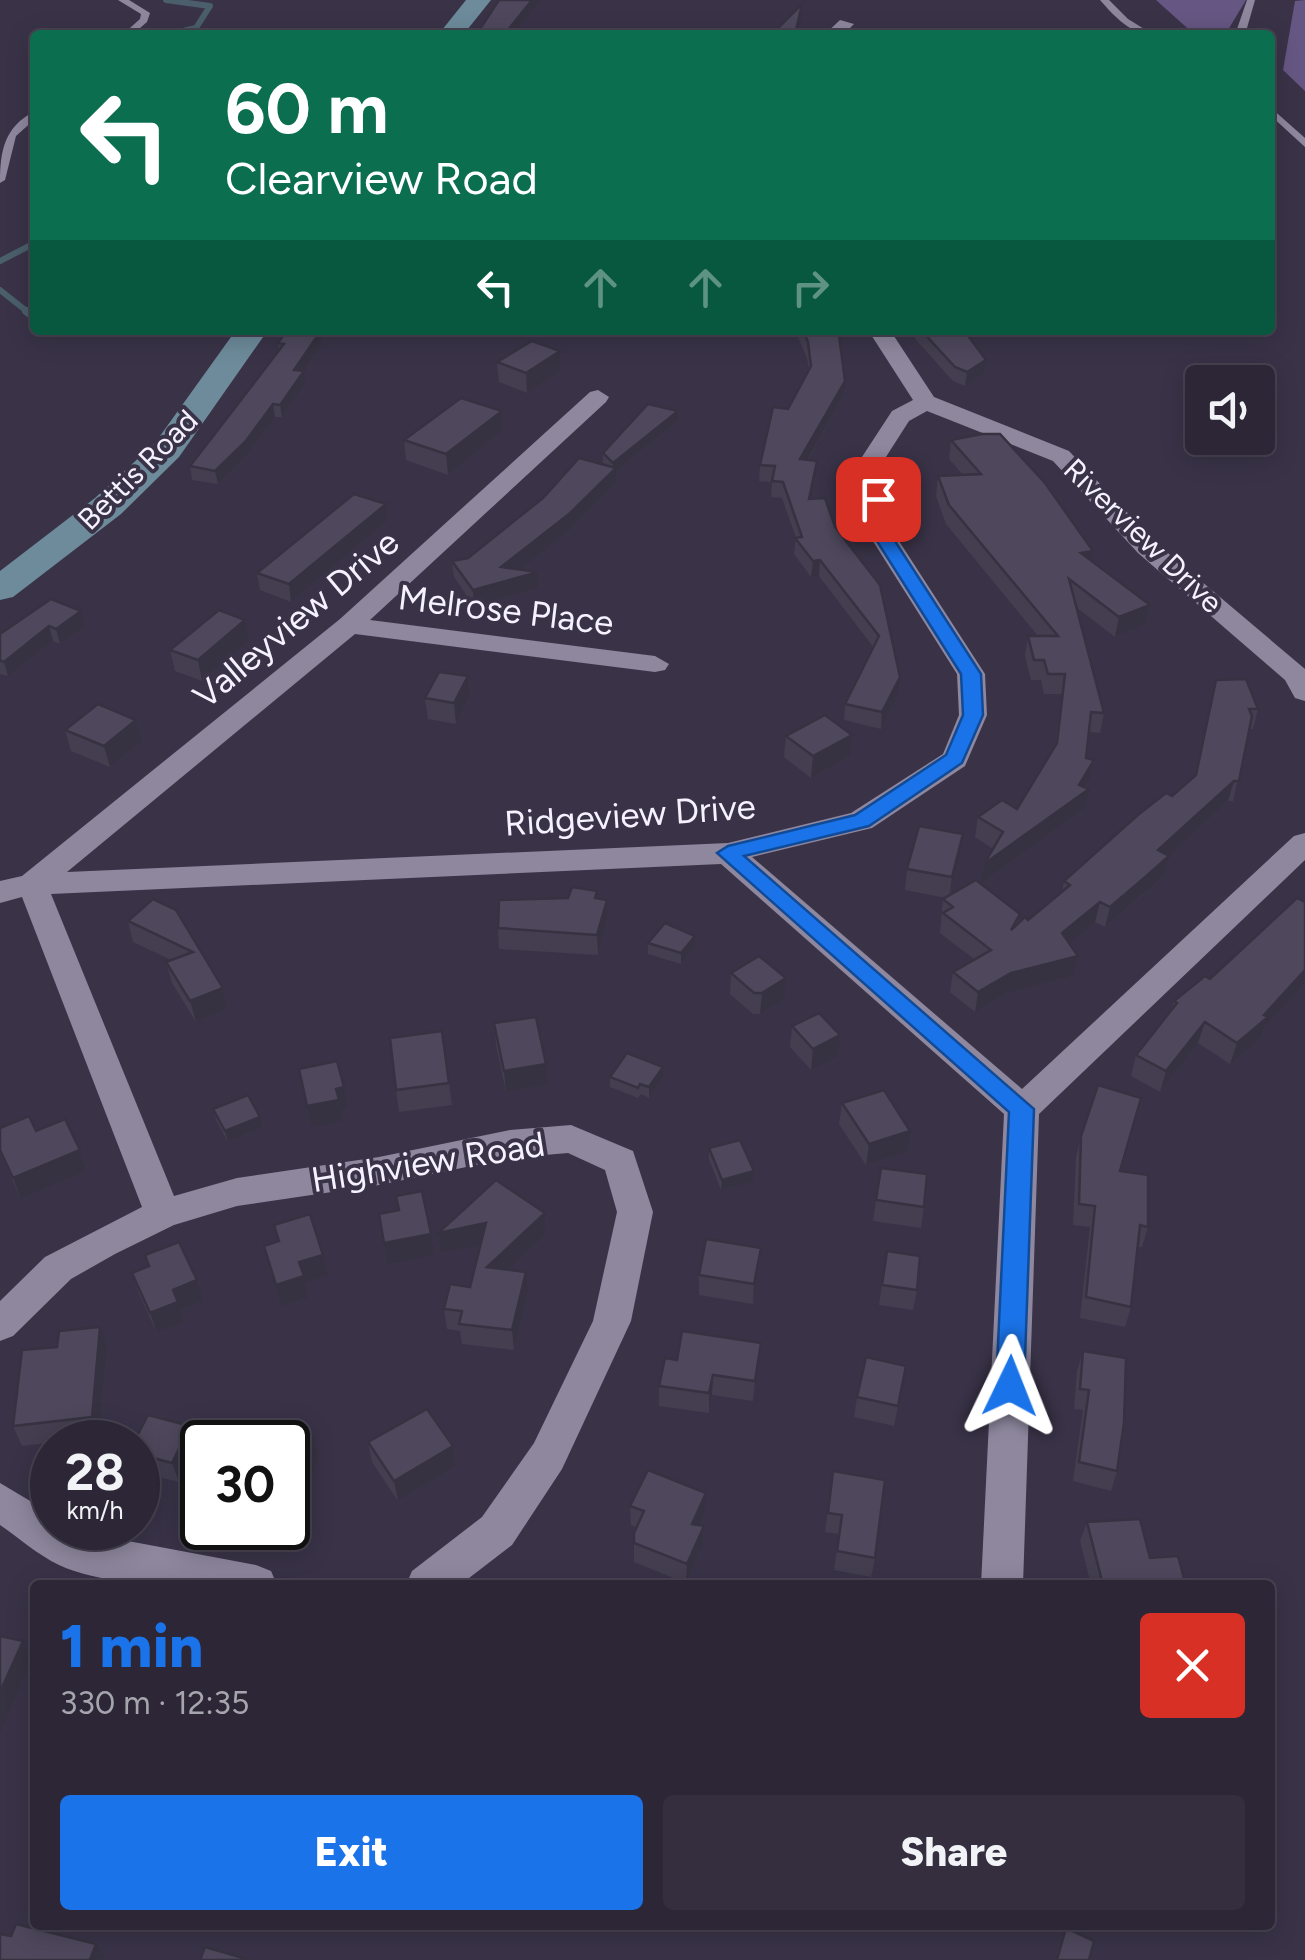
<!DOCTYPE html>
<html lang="en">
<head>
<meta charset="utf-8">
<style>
	:root { --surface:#2c2636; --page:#342e3e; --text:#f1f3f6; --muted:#a6a5ad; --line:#484351; --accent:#1a73e8 }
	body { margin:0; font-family:Figtree,sans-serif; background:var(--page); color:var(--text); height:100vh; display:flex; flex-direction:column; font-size:38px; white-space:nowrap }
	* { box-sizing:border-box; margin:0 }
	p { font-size:32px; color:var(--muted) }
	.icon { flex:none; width:55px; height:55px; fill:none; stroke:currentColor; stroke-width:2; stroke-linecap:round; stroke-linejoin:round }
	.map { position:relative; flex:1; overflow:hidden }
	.sheet { position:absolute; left:30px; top:1580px; width:1245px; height:350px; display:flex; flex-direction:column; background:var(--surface); border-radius:10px; box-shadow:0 5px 25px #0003,0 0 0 2px var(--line) }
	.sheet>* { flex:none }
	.guide { position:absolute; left:30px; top:30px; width:1245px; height:305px; border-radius:10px; box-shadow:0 5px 25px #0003,0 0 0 2px var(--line); background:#0b6e4f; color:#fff; overflow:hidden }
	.tools { position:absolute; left:1185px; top:365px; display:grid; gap:20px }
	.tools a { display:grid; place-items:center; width:90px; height:90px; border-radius:10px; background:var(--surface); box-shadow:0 5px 25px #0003,0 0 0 2px var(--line); font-size:50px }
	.speed { position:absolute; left:30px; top:1420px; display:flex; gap:20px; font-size:50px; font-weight:700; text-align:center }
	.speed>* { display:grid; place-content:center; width:130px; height:130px; border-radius:50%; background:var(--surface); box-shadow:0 5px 25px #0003,0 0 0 2px var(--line); line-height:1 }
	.speed small { font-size:25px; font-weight:400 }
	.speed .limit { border:5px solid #111; border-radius:15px; background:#fff; color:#111 }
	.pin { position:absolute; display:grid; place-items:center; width:85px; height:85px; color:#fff; margin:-42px; border-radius:20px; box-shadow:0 5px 15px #0006 }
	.me { position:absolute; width:110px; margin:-55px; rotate:2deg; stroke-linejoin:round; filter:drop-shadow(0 0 8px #0008) }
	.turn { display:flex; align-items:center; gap:35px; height:210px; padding:0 30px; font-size:45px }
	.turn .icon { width:130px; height:130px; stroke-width:2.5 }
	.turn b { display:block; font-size:70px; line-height:85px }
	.lanes { display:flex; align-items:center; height:95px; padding:0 30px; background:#0003; justify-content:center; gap:50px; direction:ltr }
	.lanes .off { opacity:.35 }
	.round { display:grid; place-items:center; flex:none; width:105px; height:105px; border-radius:10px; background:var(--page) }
	.headline { display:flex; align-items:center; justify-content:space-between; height:170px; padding:0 30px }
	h1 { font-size:60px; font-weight:800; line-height:75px; color:var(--accent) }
	.cta { display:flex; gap:20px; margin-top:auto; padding:20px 30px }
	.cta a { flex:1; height:115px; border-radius:10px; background:var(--accent); color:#fff; font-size:40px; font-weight:800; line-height:115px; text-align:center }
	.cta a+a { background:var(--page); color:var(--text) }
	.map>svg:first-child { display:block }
	.forest { fill:#655683 }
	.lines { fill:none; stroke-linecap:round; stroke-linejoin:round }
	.stream-far1 { stroke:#4a5f6b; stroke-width:6 }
	.stream { stroke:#4a5f6b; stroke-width:8 }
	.lane { fill:#8e879e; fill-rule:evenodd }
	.street { fill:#8e879e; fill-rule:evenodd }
	.secondary { fill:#6d8b9b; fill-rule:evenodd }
	.wall { fill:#443e50 }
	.shaded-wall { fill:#373241 }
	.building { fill:#4f485d; stroke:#373241; stroke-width:2.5 }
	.route { fill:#1a73e8; stroke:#114b97; stroke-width:2.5 }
	.labels { text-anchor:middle; stroke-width:8; stroke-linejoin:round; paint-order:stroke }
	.far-street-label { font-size:30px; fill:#f5f1ff; stroke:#3a3348 }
	.street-label { font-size:35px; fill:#f5f1ff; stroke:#3a3348 }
</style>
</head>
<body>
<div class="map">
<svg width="1305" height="1960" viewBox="0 0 1305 1960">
	<rect width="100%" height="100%" fill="#3a3348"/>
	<g class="forest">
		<polygon points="1156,0 1246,0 1225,35 1195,35"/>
		<polygon points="1305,0 1305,91 1283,70 1295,1"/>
	</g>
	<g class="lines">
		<g class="stream-far1">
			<polyline points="166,0 210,6 196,28 166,35"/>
			<polyline points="0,261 35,243"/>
			<polyline points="0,290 29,313"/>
		</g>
		<polyline class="stream" points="26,311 30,314"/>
		<g class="lane">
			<polygon points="118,0 129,0 150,13 147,22 132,35 122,35 140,19 141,14"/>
			<path d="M1100 0H1109L1128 19 1154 35C1131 35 1114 16 1100 0Z"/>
			<polygon points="1247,0 1255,0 1245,35 1235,35"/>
			<polygon points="1270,107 1305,138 1305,147 1270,115"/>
			<path d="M35 111V119L16 136 5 180 0 183C0 151 4 127 35 111Z"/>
		</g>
		<g class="street">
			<polygon points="840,20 854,24 843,35 824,35"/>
			<polygon points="868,330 890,330 934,397 1069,451 1156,543 1305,669 1305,701 1295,698 1285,680 1138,553 1053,461 927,411 909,421 884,460 897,538 985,674 987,715 965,766 872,828 752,857 1022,1089 1294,836 1305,833 1305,860 1039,1114 1023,1585 981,1585 1004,1114 721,864 51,894 174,1196 237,1178 379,1157 510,1130 571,1125 633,1151 653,1212 631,1321 562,1469 512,1545 460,1585 406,1585 412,1571 482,1517 534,1443 593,1321 617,1212 605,1170 568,1153 510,1158 379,1185 237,1206 174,1225 115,1254 71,1279 13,1336 0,1341 0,1301 45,1257 142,1207 22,897 0,903 0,881 22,876 340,619 590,392 598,390 609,397 606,402 370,620 655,656 669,664 665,670 655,672 355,634 67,872 728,843 851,813 943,754 959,715 957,674 871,538 860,460 892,411 913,400"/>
			<path d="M0 1483 52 1514V1528H73L80 1532 256 1565 271 1571 277 1585C215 1585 115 1591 59 1565 38 1555 19 1538 0 1525Z"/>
		</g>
		<g class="secondary">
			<polygon points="466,0 491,0 463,35 438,35"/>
			<polygon points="236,330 268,330 179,457 121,514 13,597 0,600 0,571 95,498 155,443"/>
		</g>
	</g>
	<g class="wall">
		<polygon points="287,330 332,330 331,333 325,332 321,339 322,345 304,371 306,383 282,417 275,417 247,455 218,484 192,480 190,466 279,350 278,343"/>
		<polygon points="795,330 837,330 843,396 808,460 816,476 811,499 835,527 880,585 898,693 881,729 844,720 845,704 874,648 819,576 811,577 794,554 796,538 782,498 771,497 772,482 759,481 760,465 809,370 807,358"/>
		<polygon points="910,330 964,330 986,360 984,374 965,386 953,381 917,341"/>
		<polygon points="560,351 561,371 527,393 499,382 497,362"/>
		<polygon points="502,411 503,430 448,475 406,460 404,440"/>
		<polygon points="678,411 678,421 616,471 616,484 570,530 520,569 538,572 538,588 474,606 454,577 452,561 468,558 605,465 603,463 603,453"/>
		<polygon points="951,440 1091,560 1150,605 1146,624 1115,637 1076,607 1104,713 1100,733 1089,732 1086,758 1089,780 1085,787 1084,809 980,884 984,864 993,849 975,837 978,817 1017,809 1055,746 1062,694 1044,694 1041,680 1031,680 1025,656 1028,636 1038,636 946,524 936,496 938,476 963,475 949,459"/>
		<polygon points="387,521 291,602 260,590 257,573"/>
		<polygon points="51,599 85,626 60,644 53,641 8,676 0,674 0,634"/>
		<polygon points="249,641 202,681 175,671 170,650"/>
		<polygon points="1216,680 1258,709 1253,729 1249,729 1233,801 1228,801 1169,855 1164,876 1138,899 1105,927 1095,922 1069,943 1073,976 1007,993 975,1012 950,992 953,972 974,959 940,933 943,899 946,898 905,890 907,869 963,834 960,856 950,896 1020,914 1018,924 1028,920 1062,892 1064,881 1172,796 1195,776"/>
		<polygon points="469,697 456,724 428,719 425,698"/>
		<polygon points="65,730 142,741 110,767 71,751"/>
		<polygon points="786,736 850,756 811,778 784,757"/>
		<polygon points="598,899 607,920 598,955 499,949 498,928"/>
		<polygon points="1305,902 1305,983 1264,1028 1261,1038 1230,1064 1198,1043 1160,1092 1131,1076 1136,1055 1171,1012 1174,1001 1210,979"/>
		<polygon points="176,910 223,988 228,1009 196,1022 172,983 166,962 171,960 133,942 128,921"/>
		<polygon points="695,936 695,947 681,964 648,954 648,943"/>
		<polygon points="731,973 784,1000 760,1014 753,1014 730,994"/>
		<polygon points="494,1023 548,1085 506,1092 496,1045"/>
		<polygon points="792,1026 838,1057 811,1070 790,1047"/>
		<polygon points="442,1031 452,1105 399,1112 396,1090"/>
		<polygon points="610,1077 663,1078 649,1098 641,1094 638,1098 610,1087"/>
		<polygon points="842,1103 907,1152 866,1165 839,1124"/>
		<polygon points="213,1109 262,1127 228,1142 216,1120"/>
		<polygon points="0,1128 36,1131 80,1150 87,1171 21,1199 0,1153"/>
		<polygon points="1081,1136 1120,1171 1148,1227 1142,1247 1138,1247 1131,1307 1125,1327 1080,1318 1090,1227 1073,1225 1076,1157"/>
		<polygon points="709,1148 754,1171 753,1182 721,1190 709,1159"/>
		<polygon points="881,1168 924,1207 921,1228 873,1221"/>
		<polygon points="545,1213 546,1234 508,1269 528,1292 514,1350 462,1344 460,1331 447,1329 444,1309 470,1287 480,1245 440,1253 438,1233"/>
		<polygon points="761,1248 759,1268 753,1304 699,1295 699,1275"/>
		<polygon points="887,1251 917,1290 913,1310 879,1305"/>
		<polygon points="145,1255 203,1301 181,1310 184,1322 157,1333 139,1294 132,1273 148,1266"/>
		<polygon points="107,1347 99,1437 22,1446 13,1426"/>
		<polygon points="1083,1351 1117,1471 1111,1491 1073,1481 1083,1410 1074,1409 1077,1371"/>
		<polygon points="677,1360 759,1364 753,1401 712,1395 709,1413 659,1406 659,1386"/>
		<polygon points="906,1366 894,1426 854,1417 857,1397"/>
		<polygon points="314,1436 319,1456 301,1511 288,1508 288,1442"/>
		<polygon points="138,1442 197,1446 179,1482 138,1472"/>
		<polygon points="368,1442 453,1446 456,1466 398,1501 372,1462"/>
		<polygon points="833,1471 875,1558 871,1577 834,1570 839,1534 825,1532"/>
		<polygon points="630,1506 705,1512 699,1525 704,1526 703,1545 686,1583 634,1562 634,1533 636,1527 631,1525"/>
		<polygon points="1087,1522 1150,1558 1185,1582 1184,1585 1091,1585 1080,1541"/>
	</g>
	<g class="shaded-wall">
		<polygon points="532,0 541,0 513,35 504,35"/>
		<polygon points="802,4 801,17 797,35 795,35"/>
		<polygon points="318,330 325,330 321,339 322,345 302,374 304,371 306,383 282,417 280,405 294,370"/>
		<polygon points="560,351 561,371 527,393 526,373"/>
		<polygon points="986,360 984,374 965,386 967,372"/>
		<polygon points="845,381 843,396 799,475 800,459"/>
		<polygon points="273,404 275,417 247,455 218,484 215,471"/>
		<polygon points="502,411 503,430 448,475 446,454"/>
		<polygon points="678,411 678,421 616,471 616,484 570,530 505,581 538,572 538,588 474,606 473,590 613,470 613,463"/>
		<polygon points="817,461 816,476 808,515 809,499"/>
		<polygon points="386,504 387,521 291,602 289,584"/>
		<polygon points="1093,551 1089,570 1081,553"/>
		<polygon points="820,560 819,576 811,577 813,561"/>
		<polygon points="1150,605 1146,624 1115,637 1119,617"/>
		<polygon points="81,611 85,626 60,644 56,629"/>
		<polygon points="245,620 249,641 202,681 198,660"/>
		<polygon points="49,626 53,641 8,676 4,662"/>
		<polygon points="468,676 469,697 456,724 454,703"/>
		<polygon points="900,677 898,693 881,729 882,712"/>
		<polygon points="136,720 142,741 110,767 104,746"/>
		<polygon points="852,735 850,756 811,778 813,756"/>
		<polygon points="1094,760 1089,780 1081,794 1089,789 1084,809 980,884 984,864 1079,785"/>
		<polygon points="1234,781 1228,801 1153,870 1158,850"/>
		<polygon points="963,834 960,856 949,898 952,877"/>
		<polygon points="1169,856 1164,876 1105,927 1110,907"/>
		<polygon points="607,900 607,920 598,955 597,935"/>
		<polygon points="1100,902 1095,922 1058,953 1062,933"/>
		<polygon points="695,936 695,947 681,964 681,953"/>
		<polygon points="1078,956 1073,976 1007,993 975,1012 978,992 1011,973"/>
		<polygon points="1305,970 1305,983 1264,1028 1261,1038 1230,1064 1237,1043"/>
		<polygon points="786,978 784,1000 760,1014 762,993"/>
		<polygon points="223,988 228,1009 196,1022 190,1001"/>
		<polygon points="1205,1022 1198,1043 1160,1092 1166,1071"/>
		<polygon points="840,1035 838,1057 811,1070 813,1049"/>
		<polygon points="546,1064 548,1085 506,1092 504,1071"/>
		<polygon points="663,1067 663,1078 649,1098 649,1087"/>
		<polygon points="344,1087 347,1108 341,1110 343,1121 311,1127 307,1106 336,1089"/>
		<polygon points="260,1117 262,1127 228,1142 225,1131"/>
		<polygon points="910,1131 907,1152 866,1165 869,1144"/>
		<polygon points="80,1150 87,1171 21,1199 13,1178"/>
		<polygon points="754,1171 753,1182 721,1190 722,1180"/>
		<polygon points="545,1213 546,1234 489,1287 487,1267"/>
		<polygon points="486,1223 488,1244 440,1253 438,1233"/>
		<polygon points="431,1234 434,1255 388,1264 384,1243"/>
		<polygon points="761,1248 759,1268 753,1304 754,1284"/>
		<polygon points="323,1255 328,1275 305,1282 308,1297 281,1306 276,1285 299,1262"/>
		<polygon points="526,1272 528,1292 514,1350 512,1330"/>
		<polygon points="197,1280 203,1301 181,1310 184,1322 157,1333 150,1313 173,1290"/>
		<polygon points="100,1327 107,1347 99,1437 92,1417"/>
		<polygon points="761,1343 759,1364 753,1401 755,1381"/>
		<polygon points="713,1375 712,1395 709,1413 709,1393"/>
		<polygon points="190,1426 197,1446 179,1482 172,1463"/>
		<polygon points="314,1436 319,1456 301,1511 296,1491"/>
		<polygon points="453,1446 456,1466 398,1501 394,1481"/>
		<polygon points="706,1493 705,1512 691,1543 692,1524"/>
		<polygon points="704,1526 703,1545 686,1583 687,1564"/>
		<polygon points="23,1641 32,1659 0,1733 0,1692"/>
		<polygon points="96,1944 106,1959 105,1960 90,1960"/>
	</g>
	<g class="building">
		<polygon points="499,0 532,0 504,35 476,35"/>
		<polygon points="802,4 795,35 771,35"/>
		<polygon points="287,330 318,330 320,332 294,370 304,371 280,405 273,404 245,442 215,471 190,466 284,344 278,343"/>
		<polygon points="803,330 837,330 839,335 845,381 800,459 817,461 809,499 825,498 835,527 880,585 900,677 882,712 845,704 879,636 820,560 813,561 795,538 802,537 783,482 772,481 775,466 760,465 773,407 788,409 811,366 808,342"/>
		<polygon points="921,330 964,330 986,360 967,372 955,367"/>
		<polygon points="532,341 560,351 526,373 497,362"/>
		<polygon points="461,398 502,411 446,454 404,440"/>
		<polygon points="648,404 678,411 613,463 603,453"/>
		<polygon points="982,434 1000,434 1045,483 1093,551 1081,553 1150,605 1119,617 1069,579 1104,713 1091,712 1086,758 1094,760 1079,785 1089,789 984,864 1003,832 978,817 1002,800 1017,809 1057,743 1065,674 1048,674 1044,660 1034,660 1028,636 1058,636 949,505 938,476 981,474 951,440"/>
		<polygon points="579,458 616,468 569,514 501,567 538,572 473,590 452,561 468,558 543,498"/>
		<polygon points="354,494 386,504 289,584 257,573"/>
		<polygon points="51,599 81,611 56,629 49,626 4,662 0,660 0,634"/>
		<polygon points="219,610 245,620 198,660 170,650"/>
		<polygon points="439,672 468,676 454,703 425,698"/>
		<polygon points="1246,679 1258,709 1249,709 1252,716 1239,781 1234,781 1158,850 1169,856 1143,879 1110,907 1100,902 1062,933 1078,956 1011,973 978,992 953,972 991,950 943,913 953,907 943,899 976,880 1020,914 1011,930 1025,917 1028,920 1070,885 1064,881 1139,814 1166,793 1172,796 1196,775 1216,680"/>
		<polygon points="98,704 136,720 104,746 65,730"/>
		<polygon points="825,715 852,735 813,756 786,736"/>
		<polygon points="919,826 963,834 952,877 907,869"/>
		<polygon points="572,887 597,891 595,898 607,900 597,935 498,928 499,900 568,898"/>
		<polygon points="1297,898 1305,902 1305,970 1264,1015 1268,1017 1237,1043 1205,1022 1166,1071 1136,1055 1177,1003 1174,1001 1205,976 1210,979"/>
		<polygon points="153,899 176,910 223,988 190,1001 166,962 193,952 128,921"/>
		<polygon points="665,923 695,936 681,953 648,943"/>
		<polygon points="759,956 786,978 762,993 754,993 731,973"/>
		<polygon points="819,1013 840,1035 813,1049 792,1026"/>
		<polygon points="536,1017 546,1064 504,1071 494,1023"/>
		<polygon points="442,1031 449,1083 396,1090 390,1038"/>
		<polygon points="627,1053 663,1067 649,1087 640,1084 638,1088 610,1077"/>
		<polygon points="337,1061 344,1087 336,1089 339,1100 307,1106 299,1069"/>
		<polygon points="1098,1085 1141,1098 1120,1171 1148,1175 1148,1227 1140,1225 1131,1307 1086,1297 1095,1206 1079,1204 1081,1136"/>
		<polygon points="884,1090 910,1131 869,1144 842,1103"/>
		<polygon points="248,1095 260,1117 225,1131 213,1109"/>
		<polygon points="29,1116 36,1131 65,1119 80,1150 13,1178 0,1150 0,1128"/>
		<polygon points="740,1140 754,1171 722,1180 709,1148"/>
		<polygon points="881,1168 927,1174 924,1207 876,1200"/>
		<polygon points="496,1180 545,1213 487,1267 526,1272 512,1330 459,1324 462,1311 444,1309 450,1284 470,1287 486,1223 438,1233"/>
		<polygon points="422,1191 431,1234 384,1243 379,1214 399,1210 396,1196"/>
		<polygon points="310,1214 323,1255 299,1262 304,1276 276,1285 264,1246 279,1241 274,1225"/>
		<polygon points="706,1239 761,1248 754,1284 699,1275"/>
		<polygon points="179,1242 197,1280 173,1290 178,1302 150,1313 132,1273 149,1266 145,1255"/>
		<polygon points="887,1251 920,1256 917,1290 882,1285"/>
		<polygon points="100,1327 92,1417 13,1426 22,1350 57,1347 59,1331"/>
		<polygon points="682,1331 761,1343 755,1381 713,1375 709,1393 659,1386 665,1358 677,1360"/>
		<polygon points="1083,1351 1126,1358 1124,1423 1117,1471 1079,1462 1089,1390 1080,1389"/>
		<polygon points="866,1357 906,1366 898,1406 857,1397"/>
		<polygon points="427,1409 453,1446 394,1481 368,1442"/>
		<polygon points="148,1415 190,1426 172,1463 138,1454 138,1442 134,1442"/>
		<polygon points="270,1429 314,1436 296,1491 288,1490 288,1442 265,1442"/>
		<polygon points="648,1470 706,1493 692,1524 704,1526 687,1564 634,1543 634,1533 644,1511 630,1506"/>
		<polygon points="833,1471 885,1480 875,1558 837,1551 842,1515 828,1513"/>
		<polygon points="1140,1519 1150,1558 1178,1556 1185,1582 1163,1585 1103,1585 1087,1522"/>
		<polygon points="0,1636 23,1641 0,1692"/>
		<polygon points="16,1924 96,1944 90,1960 0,1960 0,1934 11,1936"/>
		<polygon points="1066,1928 1094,1941 1089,1960 1057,1960"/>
		<polygon points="205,1947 250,1960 200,1960"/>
	</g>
	<polygon class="route" points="878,494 887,499 893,538 981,674 983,715 962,763 869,826 744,856 1034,1109 1024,1386 1020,1395 1010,1398 1000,1395 996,1386 1009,1112 717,853 728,846 855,815 946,755 963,715 961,674 875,538 870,499"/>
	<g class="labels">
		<g class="far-street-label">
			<text transform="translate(138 470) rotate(-45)" y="10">Bettis Road</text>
			<text transform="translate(1143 536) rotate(44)" y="10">Riverview Drive</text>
		</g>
		<g class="street-label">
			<text transform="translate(506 610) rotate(7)" y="12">Melrose Place</text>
			<text transform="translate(296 619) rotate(-40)" y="12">Valleyview Drive</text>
			<text transform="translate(630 815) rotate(-4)" y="12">Ridgeview Drive</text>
			<text transform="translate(428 1162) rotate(-9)" y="12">Highview Road</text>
		</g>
	</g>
</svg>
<div class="tools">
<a><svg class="icon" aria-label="sound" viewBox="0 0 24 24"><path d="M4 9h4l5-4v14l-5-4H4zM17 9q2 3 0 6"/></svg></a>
</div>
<div class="speed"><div>28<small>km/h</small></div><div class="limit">30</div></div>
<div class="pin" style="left:878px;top:499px;background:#d93025"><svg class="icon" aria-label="arrive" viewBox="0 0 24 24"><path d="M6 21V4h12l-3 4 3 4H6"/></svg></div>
<svg class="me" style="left:1010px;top:1386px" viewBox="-20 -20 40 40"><path d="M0-17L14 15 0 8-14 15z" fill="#1a73e8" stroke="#fff" stroke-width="4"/></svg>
<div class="guide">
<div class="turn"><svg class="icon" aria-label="left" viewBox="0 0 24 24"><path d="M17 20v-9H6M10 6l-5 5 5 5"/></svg><div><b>60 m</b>Clearview Road</div></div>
<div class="lanes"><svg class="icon" aria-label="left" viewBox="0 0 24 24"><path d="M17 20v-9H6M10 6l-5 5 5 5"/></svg><svg class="icon off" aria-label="ahead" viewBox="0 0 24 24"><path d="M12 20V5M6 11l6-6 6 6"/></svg><svg class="icon off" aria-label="ahead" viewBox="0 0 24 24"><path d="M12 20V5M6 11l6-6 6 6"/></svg><svg class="icon off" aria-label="right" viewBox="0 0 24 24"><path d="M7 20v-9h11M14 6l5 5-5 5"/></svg></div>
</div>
<section class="sheet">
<div class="headline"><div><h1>1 min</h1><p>330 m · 12:35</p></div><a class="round" style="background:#d93025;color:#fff"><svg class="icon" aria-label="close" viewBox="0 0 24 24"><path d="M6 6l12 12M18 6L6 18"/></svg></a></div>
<div class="cta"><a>Exit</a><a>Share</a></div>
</section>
</div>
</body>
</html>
